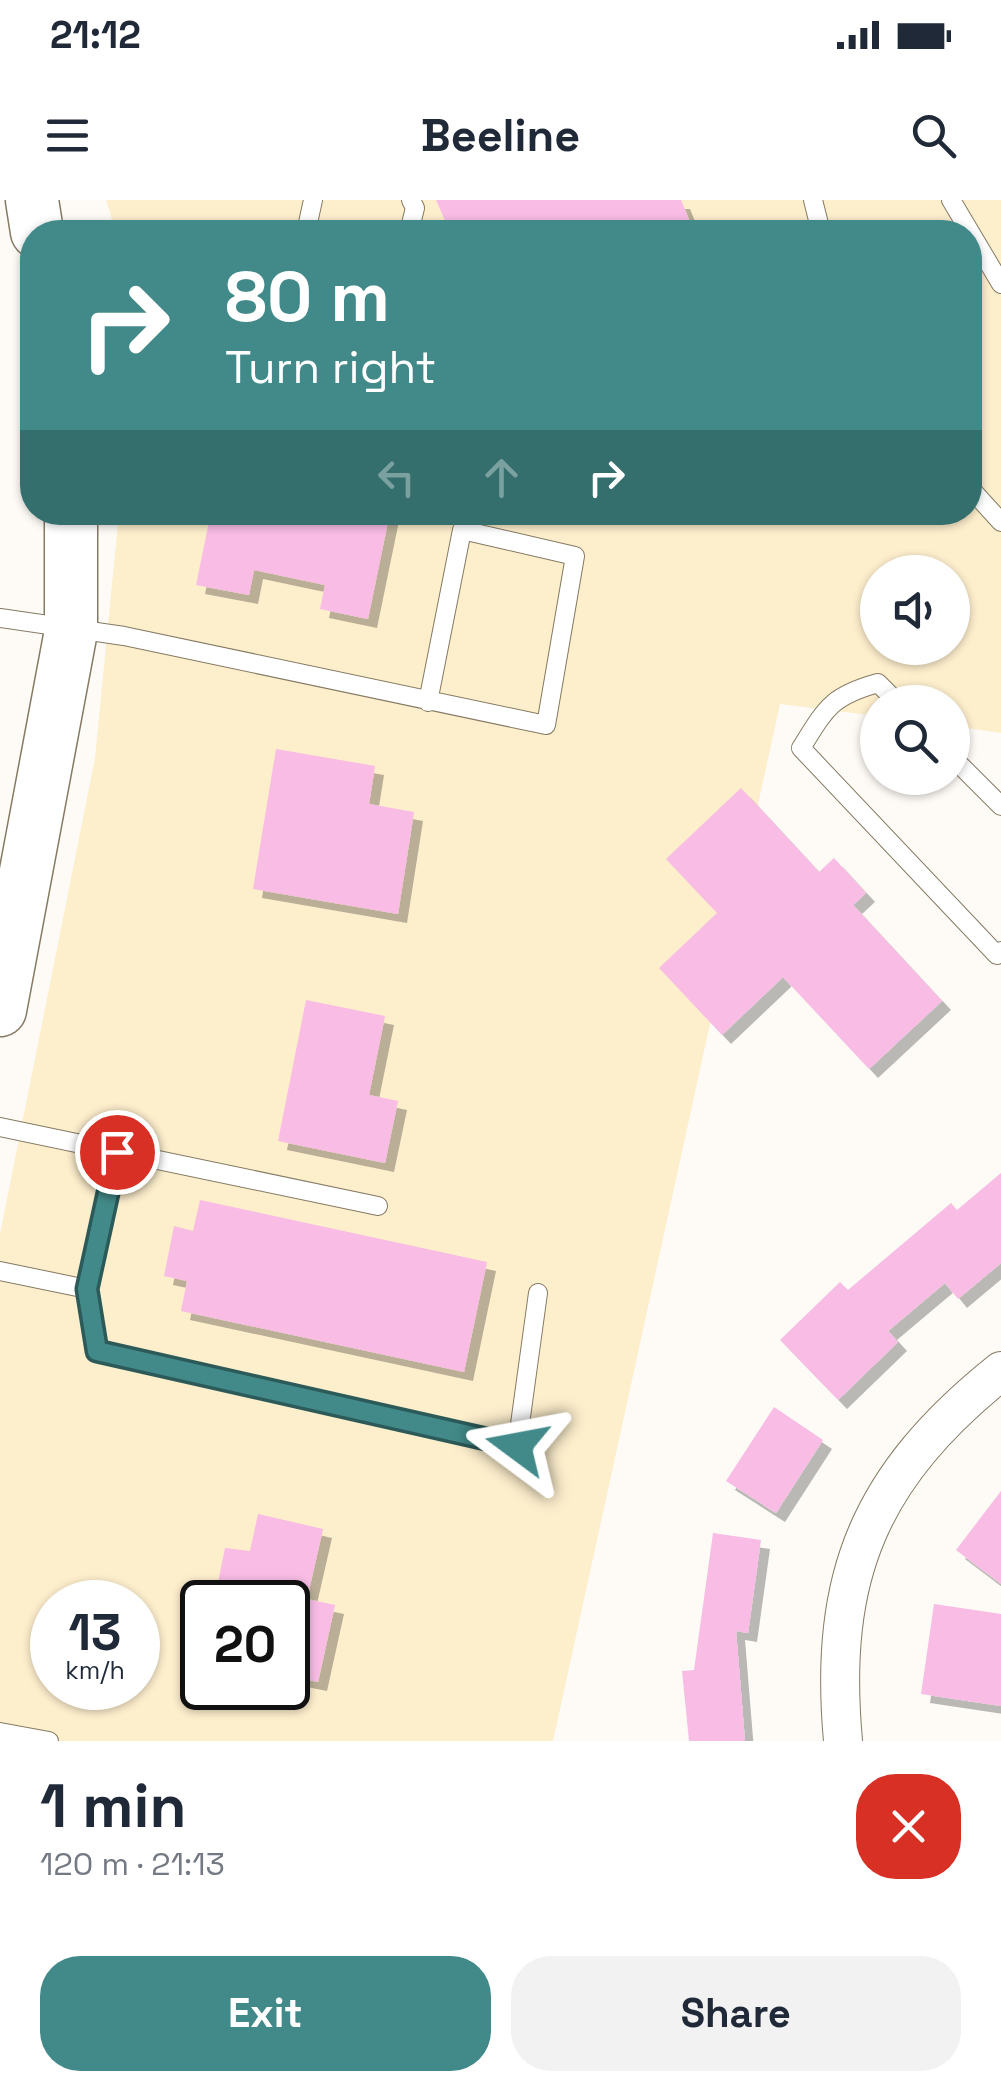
<!DOCTYPE html>
<html lang="en">
<head>
<meta charset="utf-8">
<style>
	:root { --surface:#fff; --page:#f2f2f3; --text:#1f2937; --muted:#747a83; --accent:#428a89 }
	body { margin:0; font-family:"Space Grotesk",sans-serif; background:var(--page); color:var(--text); height:100vh; display:flex; flex-direction:column; font-size:38px; white-space:nowrap }
	* { box-sizing:border-box; margin:0 }
	p { font-size:32px; color:var(--muted) }
	.icon { flex:none; width:55px; height:55px; fill:none; stroke:currentColor; stroke-width:2; stroke-linecap:round; stroke-linejoin:round }
	.map { position:relative; height:1541px; overflow:hidden }
	.side { display:flex; flex-direction:column; background:var(--surface); flex:1 }
	.side>* { flex:none }
	.hud { position:absolute; left:20px; top:20px; width:962px; height:305px; border-radius:40px; box-shadow:0 2px 8px #0004; background:#428a89; color:#fff; overflow:hidden }
	.buttons { position:absolute; left:860px; top:355px; display:grid; gap:20px }
	.buttons a { display:grid; place-items:center; width:110px; height:110px; border-radius:50%; background:var(--surface); box-shadow:0 2px 8px #0004; font-size:50px }
	.speed { position:absolute; left:30px; top:1380px; display:flex; gap:20px; font-size:50px; font-weight:700; text-align:center }
	.speed>* { display:grid; place-content:center; width:130px; height:130px; border-radius:50%; background:var(--surface); box-shadow:0 2px 8px #0004; line-height:1 }
	.speed small { font-size:25px; font-weight:400 }
	.speed .limit { border:5px solid #111; border-radius:15px; background:#fff; color:#111 }
	.pin { position:absolute; display:grid; place-items:center; width:85px; height:85px; color:#fff; margin:-42px; border:5px solid #fff; border-radius:50%; box-shadow:0 2px 10px #0007 }
	.me { position:absolute; width:110px; margin:-55px; rotate:283deg; stroke-linejoin:round; filter:drop-shadow(0 0 8px #0008) }
	.turn { display:flex; align-items:center; gap:35px; height:210px; padding:0 40px; font-size:45px }
	.turn .icon { width:130px; height:130px; stroke-width:2.5 }
	.turn b { display:block; font-size:70px; line-height:85px }
	.lanes { display:flex; align-items:center; height:95px; padding:0 40px; background:#0003; justify-content:center; gap:50px; direction:ltr }
	.lanes .off { opacity:.35 }
	.round { display:grid; place-items:center; flex:none; width:105px; height:105px; border-radius:40px; background:var(--page) }
	.summary { display:flex; align-items:center; justify-content:space-between; height:170px; padding:0 40px }
	h1 { font-size:60px; font-weight:600; line-height:75px }
	.action { display:flex; gap:20px; margin-top:auto; padding:20px 40px }
	.action a { flex:1; height:115px; border-radius:40px; background:var(--accent); color:#fff; font-size:40px; font-weight:600; line-height:115px; text-align:center }
	.action a+a { background:var(--page); color:var(--text) }
	.status { display:flex; justify-content:space-between; align-items:center; height:70px; padding:0 50px; background:var(--surface); direction:ltr }
	.status svg { height:28px; fill:currentColor }
	header { display:flex; justify-content:space-between; align-items:center; height:130px; padding:0 40px; background:var(--surface); font-size:45px; font-weight:600 }
	.map>svg:first-child { display:block }
	.built { fill:#fdeecc; fill-rule:evenodd }
	.building { fill:#f8bce5; filter:url(#shadow) }
	.lines { fill:none; stroke-linecap:round; stroke-linejoin:round }
	.service-casing { stroke:#857a63; stroke-width:20 }
	.minor-casing { stroke:#857a63; stroke-width:40 }
	.secondary-casing { stroke:#857a63; stroke-width:55 }
	.service { stroke:#fff; stroke-width:18 }
	.minor { stroke:#fff; stroke-width:38 }
	.secondary { stroke:#fff; stroke-width:52 }
	.route-casing { stroke:#2b5a59; stroke-width:25 }
	.route { stroke:#428a89; stroke-width:18 }
</style>
</head>
<body>
<div class="status"><b>21:12</b><svg viewBox="0 0 49 12"><path d="M0 12V9h3v3zM5 12V6h3v6zM10 12V3h3v9zM15 12V0h3v12zM26 1h20v11H26zM47 4h2v5h-2z"/></svg></div>
<header><svg class="icon" aria-label="menu" viewBox="0 0 24 24"><path d="M4 6h16M4 12h16M4 18h16"/></svg>Beeline<svg class="icon" aria-label="search" viewBox="0 0 24 24"><circle cx="10" cy="10" r="6"/><path d="M15 15l6 6"/></svg></header>
<div class="map">
<svg width="1001" height="1541" viewBox="0 0 1001 1541">
	<defs>
		<filter id="shadow"><feDropShadow dx="9" dy="9" stdDeviation="0" flood-color="#0004"/></filter>
	</defs>
	<rect width="100%" height="100%" fill="#fefbf6"/>
	<path class="built" d="M106 0H1001V533L953 526 952 502H878L877 516 780 504 553 1541H0V1034L95 558 119 313 970 312V32H116ZM878 372H952V448H878ZM52 1402H138V1488H52ZM202 1402H288V1488H202Z"/>
	<g class="building">
		<polygon points="436,0 681,0 694,32 450,32"/>
		<polygon points="211,312 390,312 368,419 320,409 325,385 254,370 249,395 196,385"/>
		<polygon points="276,549 375,566 369,604 414,612 398,714 253,689"/>
		<polygon points="741,588 819,672 834,658 866,693 853,705 942,801 869,869 783,777 722,835 659,768 717,713 666,659"/>
		<polygon points="306,800 385,816 369,895 398,901 385,963 278,941"/>
		<polygon points="1001,973 1001,1063 958,1099 945,1083 888,1131 898,1142 838,1200 780,1140 840,1082 848,1090 951,1003 957,1010"/>
		<polygon points="200,1000 487,1062 464,1172 181,1111 187,1081 164,1076 174,1026 193,1031"/>
		<polygon points="774,1207 823,1240 776,1313 726,1281"/>
		<polygon points="1001,1291 1001,1384 956,1350"/>
		<polygon points="258,1314 323,1329 307,1399 335,1405 318,1482 288,1476 288,1402 214,1402 225,1348 250,1351"/>
		<polygon points="713,1333 761,1340 748,1433 736,1431 745,1541 689,1541 682,1471 694,1470"/>
		<polygon points="934,1404 1001,1414 1001,1506 921,1494"/>
	</g>
	<g class="lines">
		<g class="service-casing">
			<g id="service">
				<polyline points="813,0 821,32"/>
				<polyline points="951,0 1001,84"/>
				<polyline points="306,32 313,0"/>
				<polyline points="409,32 415,8 411,0"/>
				<polyline points="970,288 1001,322"/>
				<polyline points="0,418 124,436 546,525 575,356 462,330 428,502"/>
				<path d="M897 502 878 483C831 496 826 508 801 548L997 755 1001 751"/>
				<polyline points="952,557 1001,606"/>
				<polyline points="0,927 378,1006"/>
				<polyline points="0,1071 87,1089 97,1151 517,1246 538,1093"/>
				<polyline points="87,1089 117,952"/>
				<polyline points="0,1532 49,1541"/>
			</g>
		</g>
		<g class="minor-casing">
			<path id="minor" d="M843 1541C828 1375 870 1276 1001 1171"/>
		</g>
		<g class="secondary-casing">
			<g id="secondary">
				<polyline points="32,0 37,32"/>
				<polyline points="0,810 71,431 71,312"/>
			</g>
		</g>
		<use href="#service" class="service"/>
		<use href="#minor" class="minor"/>
		<use href="#secondary" class="secondary"/>
	</g>
	<g class="lines">
		<g class="route-casing">
			<polyline id="route" points="117,952 87,1089 97,1151 517,1246"/>
		</g>
		<use href="#route" class="route"/>
	</g>
</svg>
<div class="buttons">
<a><svg class="icon" aria-label="sound" viewBox="0 0 24 24"><path d="M4 9h4l5-4v14l-5-4H4zM17 9q2 3 0 6"/></svg></a>
<a><svg class="icon" aria-label="search" viewBox="0 0 24 24"><circle cx="10" cy="10" r="6"/><path d="M15 15l6 6"/></svg></a>
</div>
<div class="speed"><div>13<small>km/h</small></div><div class="limit">20</div></div>
<div class="pin" style="left:117px;top:952px;background:#d93025"><svg class="icon" aria-label="arrive" viewBox="0 0 24 24"><path d="M6 21V4h12l-3 4 3 4H6"/></svg></div>
<svg class="me" style="left:517px;top:1246px" viewBox="-20 -20 40 40"><path d="M0-17L14 15 0 8-14 15z" fill="#428a89" stroke="#fff" stroke-width="4"/></svg>
<div class="hud">
<div class="turn"><svg class="icon" aria-label="right" viewBox="0 0 24 24"><path d="M7 20v-9h11M14 6l5 5-5 5"/></svg><div><b>80 m</b>Turn right</div></div>
<div class="lanes"><svg class="icon off" aria-label="left" viewBox="0 0 24 24"><path d="M17 20v-9H6M10 6l-5 5 5 5"/></svg><svg class="icon off" aria-label="ahead" viewBox="0 0 24 24"><path d="M12 20V5M6 11l6-6 6 6"/></svg><svg class="icon" aria-label="right" viewBox="0 0 24 24"><path d="M7 20v-9h11M14 6l5 5-5 5"/></svg></div>
</div>
</div>
<section class="side">
<div class="summary"><div><h1>1 min</h1><p>120 m · 21:13</p></div><a class="round" style="background:#d93025;color:#fff"><svg class="icon" aria-label="close" viewBox="0 0 24 24"><path d="M6 6l12 12M18 6L6 18"/></svg></a></div>
<div class="action"><a>Exit</a><a>Share</a></div>
</section>
</body>
</html>
